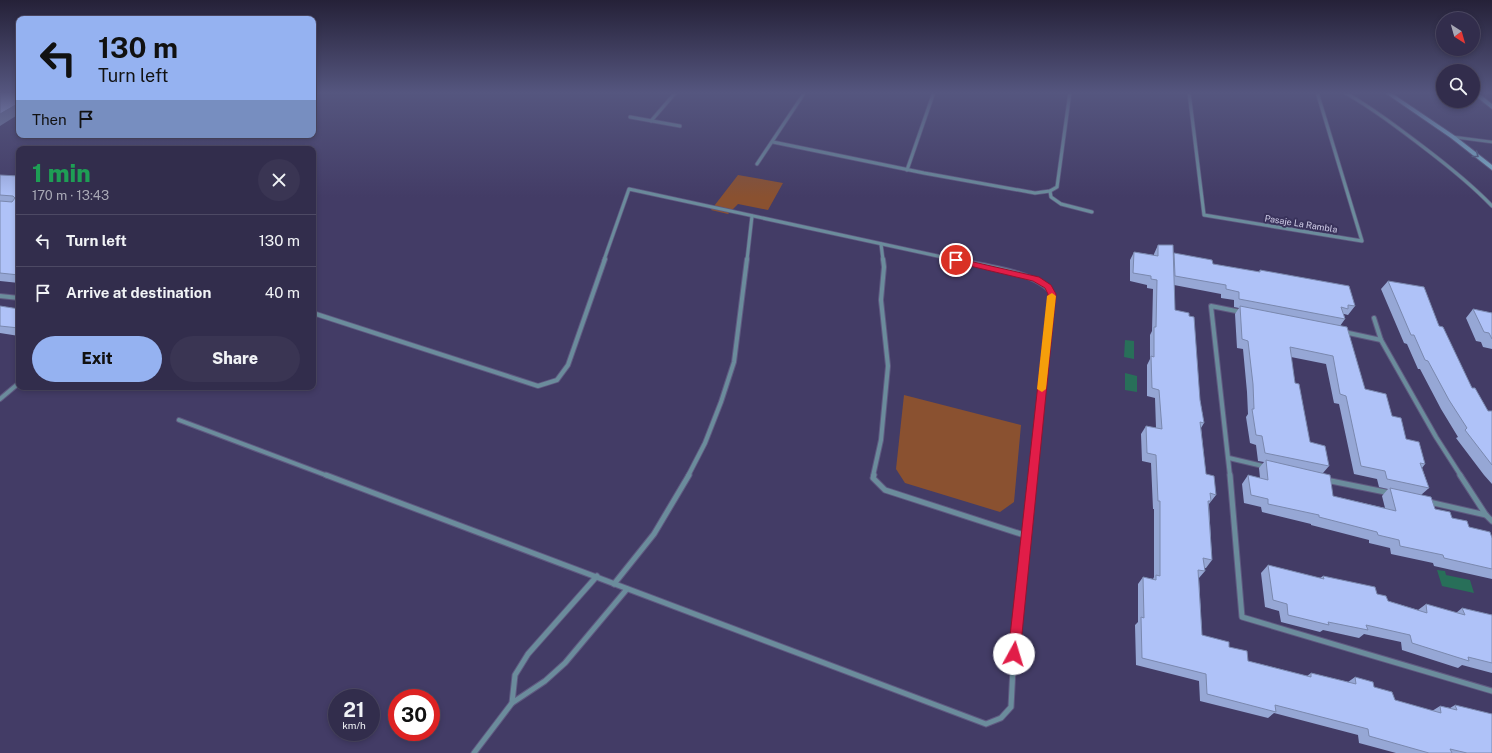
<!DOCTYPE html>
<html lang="en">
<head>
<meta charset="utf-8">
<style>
	:root { --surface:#322d4c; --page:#3a3553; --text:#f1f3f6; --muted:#a8a8b5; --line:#4d4964; --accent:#95b2f1 }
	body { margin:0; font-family:"Public Sans",sans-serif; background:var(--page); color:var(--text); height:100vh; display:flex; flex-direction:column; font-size:15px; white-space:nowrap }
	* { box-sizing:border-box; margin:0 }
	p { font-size:13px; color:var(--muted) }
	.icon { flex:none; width:22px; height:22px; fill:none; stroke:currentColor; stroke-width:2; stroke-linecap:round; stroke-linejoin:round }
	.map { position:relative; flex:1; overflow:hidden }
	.details { position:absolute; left:16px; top:146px; width:300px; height:244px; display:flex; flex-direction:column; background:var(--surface); border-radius:8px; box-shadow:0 2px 6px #0003,0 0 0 1px var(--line) }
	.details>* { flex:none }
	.top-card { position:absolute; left:16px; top:16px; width:300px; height:122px; border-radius:8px; box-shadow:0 2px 6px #0003,0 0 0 1px var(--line); background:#95b2f1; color:#111; overflow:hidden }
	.needle { width:26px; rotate:143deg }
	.buttons { position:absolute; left:1436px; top:12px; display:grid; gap:8px }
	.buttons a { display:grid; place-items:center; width:44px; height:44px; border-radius:50%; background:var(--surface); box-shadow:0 2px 6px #0003,0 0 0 1px var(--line); font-size:20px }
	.speed { position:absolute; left:328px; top:689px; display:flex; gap:8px; font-size:20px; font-weight:700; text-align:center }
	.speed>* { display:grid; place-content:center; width:52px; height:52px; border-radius:50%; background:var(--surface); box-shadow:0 2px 6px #0003,0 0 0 1px var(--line); line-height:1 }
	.speed small { font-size:10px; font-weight:400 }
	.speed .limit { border:6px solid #d22; background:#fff; color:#111 }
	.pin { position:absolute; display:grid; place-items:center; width:34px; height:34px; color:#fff; margin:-17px; border:2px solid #fff; border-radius:50%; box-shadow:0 1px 4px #0007 }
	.me { position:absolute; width:44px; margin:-22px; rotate:6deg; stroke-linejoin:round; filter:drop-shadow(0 0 3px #0008) }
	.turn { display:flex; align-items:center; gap:14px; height:84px; padding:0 16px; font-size:18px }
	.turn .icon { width:52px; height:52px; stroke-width:2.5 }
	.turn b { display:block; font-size:28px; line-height:34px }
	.then { display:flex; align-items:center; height:38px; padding:0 16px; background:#0003; gap:8px; font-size:15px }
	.round { display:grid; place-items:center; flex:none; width:42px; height:42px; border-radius:21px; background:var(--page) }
	.head { display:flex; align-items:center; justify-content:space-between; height:68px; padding:0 16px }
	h1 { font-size:24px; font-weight:800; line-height:30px; color:#1e9e55 }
	.cta { display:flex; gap:8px; margin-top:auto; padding:8px 16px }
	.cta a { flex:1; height:46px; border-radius:24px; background:var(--accent); color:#111; font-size:16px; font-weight:800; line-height:46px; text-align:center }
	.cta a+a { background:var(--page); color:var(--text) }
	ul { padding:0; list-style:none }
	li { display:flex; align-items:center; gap:12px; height:52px; padding:0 16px; border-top:1px solid var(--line) }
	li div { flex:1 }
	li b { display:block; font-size:15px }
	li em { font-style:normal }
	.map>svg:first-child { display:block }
	.green { fill:#8a5130 }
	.water { fill:#286f59 }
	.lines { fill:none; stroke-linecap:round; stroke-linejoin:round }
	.lane-casing { stroke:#5f5980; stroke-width:4 }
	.street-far2-casing { stroke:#5f5980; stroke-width:4.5 }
	.street-far1-casing { stroke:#5f5980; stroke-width:6 }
	.street-casing { stroke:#5f5980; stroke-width:7 }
	.secondary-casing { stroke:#5f5980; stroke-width:2 }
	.lane { stroke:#6b8c9c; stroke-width:2.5 }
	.street-far2 { stroke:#6b8c9c; stroke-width:3 }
	.street-far1 { stroke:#6b8c9c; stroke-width:4 }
	.street { stroke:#6b8c9c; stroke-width:5 }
	.secondary { fill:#7eb4ce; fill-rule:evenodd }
	.wall { fill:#96a7d5; fill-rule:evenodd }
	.shaded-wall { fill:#7a88ae }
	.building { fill:#afc2f8; stroke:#7a88ae }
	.oneway { stroke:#516083 }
	.route { fill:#e11d48; stroke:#92132f }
	.slow { fill:#f59e0b }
	.labels { text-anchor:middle; stroke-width:4; stroke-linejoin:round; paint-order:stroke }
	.far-street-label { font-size:9px; fill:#d1cee8; stroke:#39325b }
</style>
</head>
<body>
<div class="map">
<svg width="1492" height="753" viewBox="0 0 1492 753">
	<rect width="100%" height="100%" fill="#433c66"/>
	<g class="green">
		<polygon points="738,175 783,183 768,210 738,204 728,214 711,210"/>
		<polygon points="904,395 1021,425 1014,502 1000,512 905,483 896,469"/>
	</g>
	<g class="water">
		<polygon points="1125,340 1134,341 1134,359 1124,357"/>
		<polygon points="1125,373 1137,376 1137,392 1125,390"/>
		<polygon points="1437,570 1445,571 1446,575 1470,580 1474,593 1442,586"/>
	</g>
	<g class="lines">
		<g class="lane-casing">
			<polyline id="lane" points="1454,137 1492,142"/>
		</g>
		<g class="street-far2-casing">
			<g id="street-far2">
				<polyline points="519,92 540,92"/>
				<polyline points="1189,92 1204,215 1362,241 1317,92"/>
				<path d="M1344 92C1372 108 1397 127 1422 146 1447 165 1471 184 1492 206"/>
				<polyline points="630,117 680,126"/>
				<polyline points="651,121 676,92"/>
				<polyline points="773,142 924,173 1035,193 1050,191 1057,187 1070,92"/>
				<polyline points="757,164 805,92"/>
				<polyline points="907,170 934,92"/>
				<polyline points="1050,191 1051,197 1061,204 1092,212"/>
				<polyline points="881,244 883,260"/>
				<polyline points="604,260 629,189 956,260"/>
				<polyline points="747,260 752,216"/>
			</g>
		</g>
		<g class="street-far1-casing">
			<g id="street-far1">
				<path d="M951 259C977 265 1038 271 1052 294L1033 476"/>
				<polyline points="0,296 19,298"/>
				<polyline points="313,313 538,386 557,380 568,365 605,259"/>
				<polyline points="1374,318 1381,340 1436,437 1461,476"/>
				<polyline points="1344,332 1381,340"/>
				<polyline points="0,399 19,383"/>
				<polyline points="179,420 328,476"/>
				<polyline points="1229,458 1267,467"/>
				<polyline points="688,476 705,443 721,402 734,362 747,259"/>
				<polyline points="873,476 881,440 888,366 881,300 884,267 883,259"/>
				<polyline points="1230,476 1211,306 1241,312"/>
			</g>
		</g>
		<g class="street-casing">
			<g id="street">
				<polyline points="326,475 986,724 1001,718 1011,707 1013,668 1033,475"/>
				<polyline points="874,475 873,478 885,490 1027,536"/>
				<polyline points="1230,475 1242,617 1492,691"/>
				<polyline points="1460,475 1486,515 1492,521"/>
				<polyline points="1326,480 1390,493"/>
				<polyline points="1429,502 1486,515"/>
				<polyline points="597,576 528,654 515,675 512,703 545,681 565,663 627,589"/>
				<polyline points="614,584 654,534 689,475"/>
				<polyline points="474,753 512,703"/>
			</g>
		</g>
		<g class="secondary-casing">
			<g id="secondary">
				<polygon points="1384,92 1390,92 1455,136 1492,165 1492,170 1451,138"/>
				<polygon points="1473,92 1477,92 1492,104 1492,109 1473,94"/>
			</g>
		</g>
		<use href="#lane" class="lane"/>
		<use href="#street-far2" class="street-far2"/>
		<use href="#street-far1" class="street-far1"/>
		<use href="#street" class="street"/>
		<use href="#secondary" class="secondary"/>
	</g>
	<g class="wall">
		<polygon points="0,175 19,176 19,283 0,281"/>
		<path d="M1158 245 1173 256 1174 253 1213 264 1259 272 1260 270 1355 306 1348 315 1344 314V315L1345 319 1340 326 1365 389 1392 416 1406 439 1425 464 1422 468 1429 488 1421 495 1435 509 1469 527 1492 538V579L1434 566 1433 563 1391 554 1390 548 1369 543V540L1311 525V524L1262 512 1261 507 1244 503 1242 484 1248 475 1260 478 1259 468 1264 462 1258 461 1256 445 1250 443 1246 417 1248 414 1247 392 1243 349 1237 348 1235 314 1239 308 1234 307V300L1221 298V294L1174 285 1175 310 1200 400 1204 423 1201 428 1206 474 1216 495 1209 504 1212 560 1206 568H1204L1205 571 1199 578 1202 635 1229 647 1248 661 1307 676 1311 673 1348 682 1355 677 1374 687 1395 700 1432 711 1440 706 1450 708 1455 705 1492 753H1396L1359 743 1358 735 1274 713 1268 718 1200 701 1199 681 1136 665 1135 625 1138 622V584L1143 577 1153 579 1154 577V509H1153L1151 463 1142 461 1141 434 1146 426 1156 428 1155 398 1147 396V365L1150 359V335L1152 331 1153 289 1147 288V285L1130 281V260L1134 252 1154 255V254ZM1291 357 1326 364 1334 403 1339 404 1354 474 1377 479 1379 487 1388 489 1382 496 1385 508 1333 496 1323 473 1329 466 1310 442 1295 383Z"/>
		<polygon points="1388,281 1439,326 1472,388 1488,411 1492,411 1492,484 1484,475 1456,438 1458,437 1441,409 1420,369 1418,369 1407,344 1404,343 1381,289"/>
		<polygon points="0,306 19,309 19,336 0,333"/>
		<polygon points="1473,309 1492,313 1492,349 1483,347 1481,342 1476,341 1466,318"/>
		<polygon points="1268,565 1320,578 1323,576 1377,594 1388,601 1418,610 1426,604 1456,613 1462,608 1492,615 1492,673 1462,665 1458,668 1402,650 1401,642 1364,634 1359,638 1323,630 1320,632 1281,622 1279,611 1265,607 1261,573"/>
	</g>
	<polygon class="shaded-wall" points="19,103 19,114 0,126 0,114"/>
	<g class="building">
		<polygon points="0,92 19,92 19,103 0,114"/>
		<polygon points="0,175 19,176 19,275 0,273 0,201 12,202 15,198 13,196 0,195"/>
		<polygon points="1158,245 1173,245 1175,310 1189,313 1189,316 1194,317 1200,400 1204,423 1200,422 1206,474 1214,476 1216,495 1210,493 1211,501 1208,501 1212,560 1203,558 1205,571 1198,570 1202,635 1229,642 1229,647 1247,651 1248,661 1311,677 1311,673 1356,684 1355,677 1373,682 1374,687 1392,692 1395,700 1441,713 1440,706 1457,710 1455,705 1492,714 1492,753 1467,753 1450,749 1452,753 1429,753 1369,736 1368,729 1275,705 1276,712 1207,694 1206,674 1142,658 1141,617 1144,618 1143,577 1156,580 1156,575 1160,576 1160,501 1158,501 1156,455 1147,453 1146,426 1162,429 1159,390 1152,388 1151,356 1154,357 1154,327 1156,327 1157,280 1151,279 1151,276 1133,273 1134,252 1158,256"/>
		<polygon points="1174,253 1212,260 1213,264 1260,272 1260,270 1349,286 1355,306 1348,305 1348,309 1341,307 1345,319 1239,299 1239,292 1226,289 1226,285 1175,276"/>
		<polygon points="1388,281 1424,287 1439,326 1443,327 1472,388 1475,388 1488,411 1492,411 1492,465 1465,430 1467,428 1449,400 1428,361 1425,360 1414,335 1411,335"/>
		<polygon points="0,306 19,309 19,328 0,326"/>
		<polygon points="1240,306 1347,327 1365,389 1386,394 1392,416 1401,418 1406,439 1419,442 1425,464 1420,463 1429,488 1387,479 1385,471 1361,466 1346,396 1340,394 1333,356 1290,347 1295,383 1299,384 1310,442 1325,446 1329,466 1265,453 1262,436 1256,435 1252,409 1254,409 1253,384 1248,341 1242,339"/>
		<polygon points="1473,309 1492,313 1492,339 1489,333 1484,332"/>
		<polygon points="1266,460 1330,475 1333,496 1396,511 1390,488 1431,497 1435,509 1450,512 1452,518 1467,521 1469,527 1490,532 1492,538 1492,569 1444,558 1443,555 1400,546 1399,540 1378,535 1377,532 1319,517 1319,515 1268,504 1268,499 1251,495 1248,475 1268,480"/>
		<polygon points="1268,565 1324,579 1323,576 1375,587 1377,594 1386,596 1388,601 1427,613 1426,604 1465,615 1462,608 1492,615 1492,663 1468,657 1469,661 1412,643 1410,635 1366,625 1368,630 1328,622 1329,625 1288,615 1287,604 1273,600"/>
	</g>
	<defs><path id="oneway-chevron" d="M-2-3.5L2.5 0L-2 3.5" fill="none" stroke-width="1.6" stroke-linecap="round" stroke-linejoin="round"/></defs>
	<use class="oneway" href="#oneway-chevron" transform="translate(1476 155) rotate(38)"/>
	<linearGradient id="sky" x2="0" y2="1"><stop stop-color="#252138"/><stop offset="0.47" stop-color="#55567f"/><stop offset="1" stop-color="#55567f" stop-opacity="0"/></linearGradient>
	<rect width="1492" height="197" fill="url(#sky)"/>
	<polygon class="route" points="956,258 1039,277 1051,285 1056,294 1020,654 1018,658 1014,659 1010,658 1008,654 1048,294 1045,288 1033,281 953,262 953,259"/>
	<polygon class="slow" points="1052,293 1056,296 1046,389 1042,392 1037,389 1047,296"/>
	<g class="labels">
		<g class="far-street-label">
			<text transform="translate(1301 224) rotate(9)" y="3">Pasaje La Rambla</text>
		</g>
	</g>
</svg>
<div class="buttons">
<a><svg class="needle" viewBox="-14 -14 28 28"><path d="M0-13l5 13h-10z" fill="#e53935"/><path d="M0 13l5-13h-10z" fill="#a8a8b5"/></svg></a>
<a><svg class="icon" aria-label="search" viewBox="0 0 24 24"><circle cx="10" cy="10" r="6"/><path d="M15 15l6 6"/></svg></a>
</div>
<div class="speed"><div>21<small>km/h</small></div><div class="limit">30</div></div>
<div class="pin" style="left:956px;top:260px;background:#d93025"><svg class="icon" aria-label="arrive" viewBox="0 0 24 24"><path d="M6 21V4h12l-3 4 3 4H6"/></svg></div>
<svg class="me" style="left:1014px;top:654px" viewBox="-20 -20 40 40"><circle r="19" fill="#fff"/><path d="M0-13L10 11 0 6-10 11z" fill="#e11d48"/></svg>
<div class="top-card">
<div class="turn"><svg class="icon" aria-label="left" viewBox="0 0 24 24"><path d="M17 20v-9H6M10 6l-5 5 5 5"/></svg><div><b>130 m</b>Turn left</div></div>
<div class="then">Then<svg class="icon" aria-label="arrive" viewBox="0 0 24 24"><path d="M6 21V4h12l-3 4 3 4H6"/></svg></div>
</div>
<section class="details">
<div class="head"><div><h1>1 min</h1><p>170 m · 13:43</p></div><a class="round"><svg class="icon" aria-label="close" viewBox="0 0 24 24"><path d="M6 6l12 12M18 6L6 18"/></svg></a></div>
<ul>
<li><svg class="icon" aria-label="left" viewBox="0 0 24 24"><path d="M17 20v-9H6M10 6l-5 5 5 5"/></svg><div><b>Turn left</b></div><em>130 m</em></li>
<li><svg class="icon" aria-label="arrive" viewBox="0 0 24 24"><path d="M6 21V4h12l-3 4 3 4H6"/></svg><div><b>Arrive at destination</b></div><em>40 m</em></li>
</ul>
<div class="cta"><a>Exit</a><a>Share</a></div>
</section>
</div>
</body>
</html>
